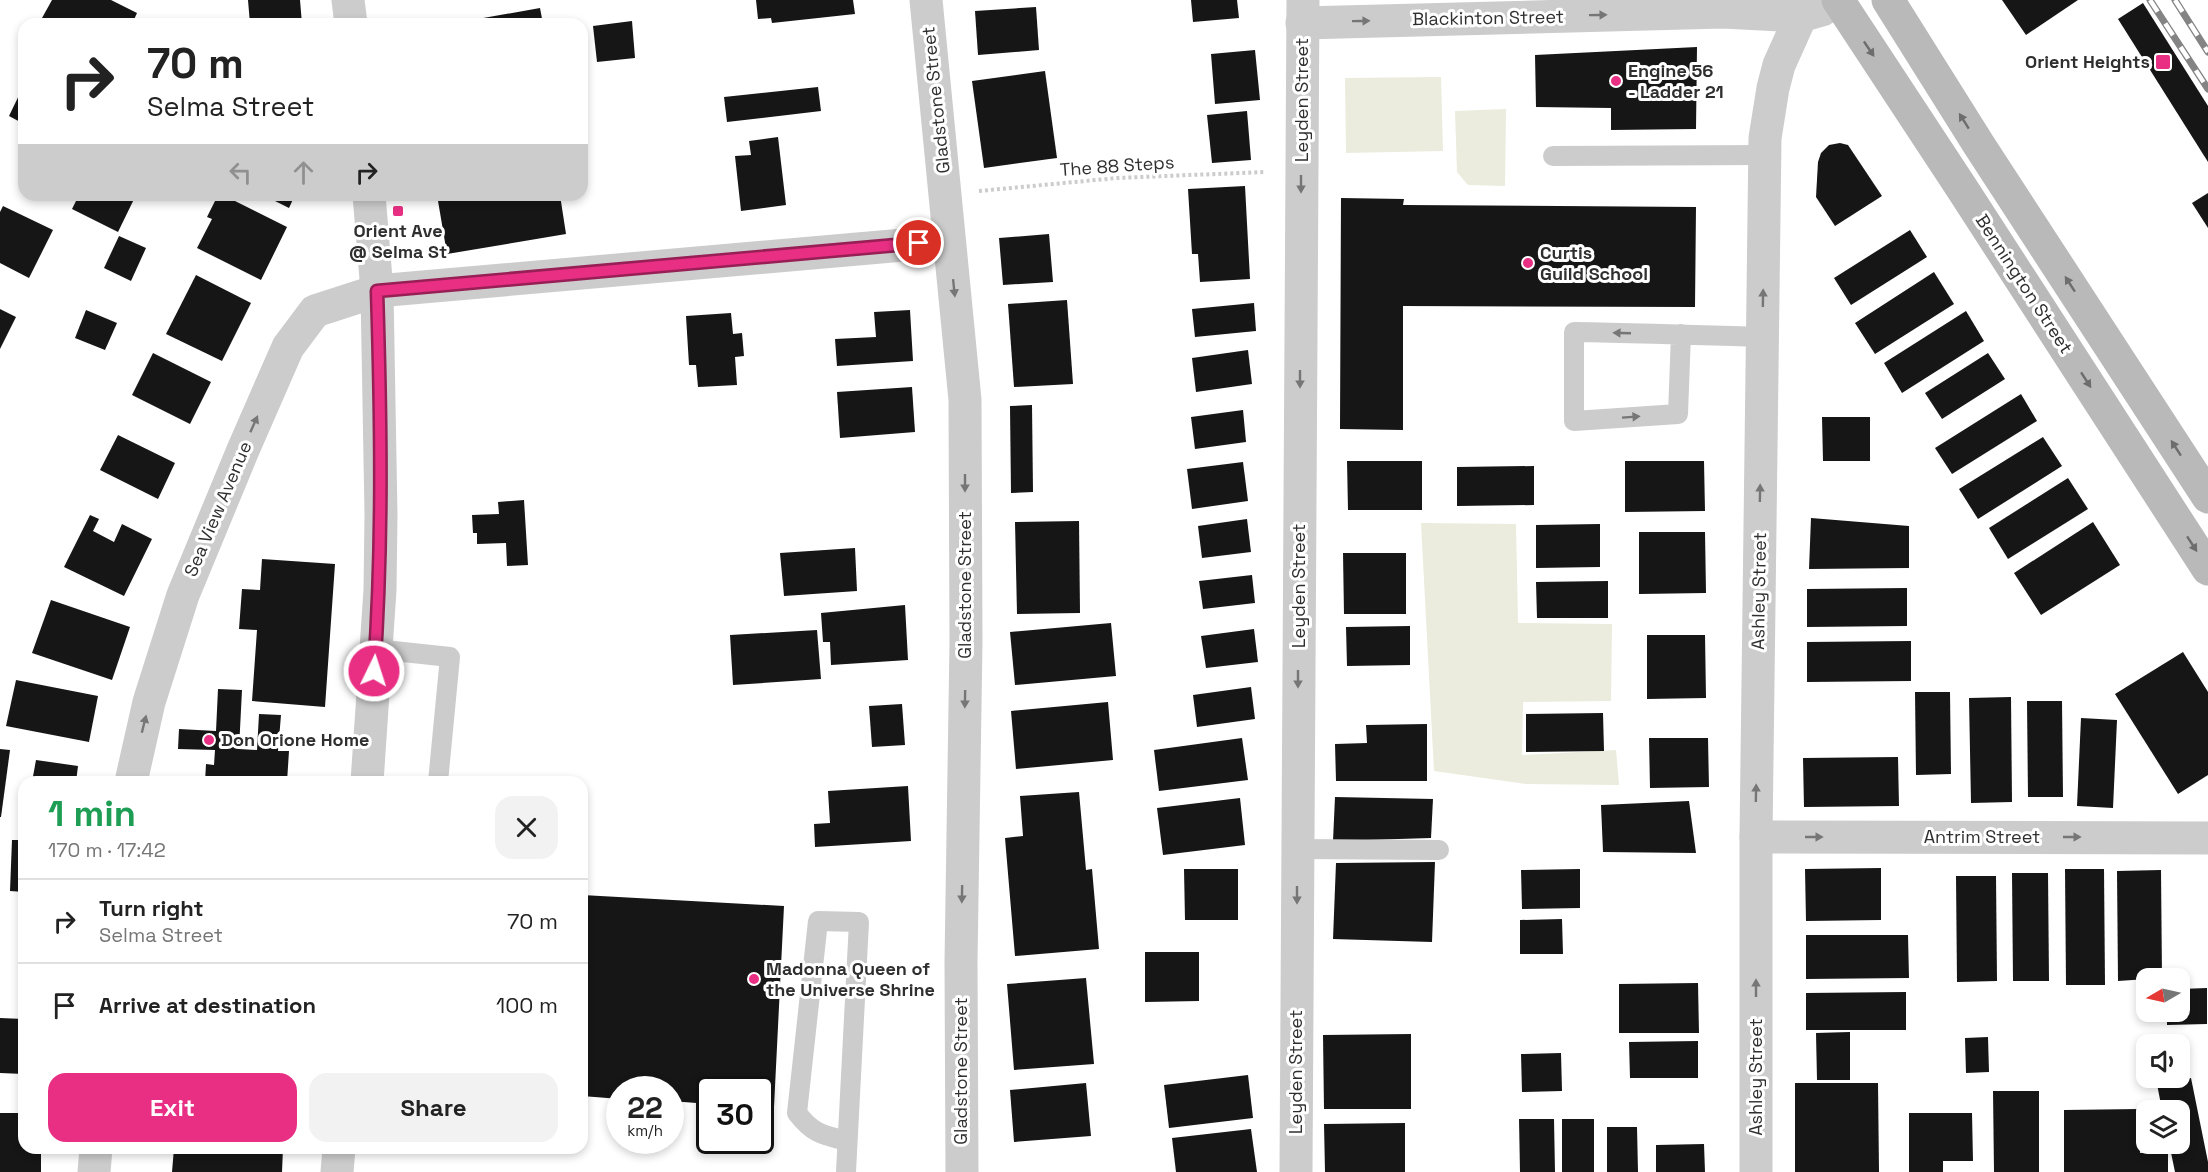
<!DOCTYPE html>
<html lang="en">
<head>
<meta charset="utf-8">
<style>
	:root { --surface:#fff; --page:#f2f2f2; --text:#222; --muted:#767676; --line:#e0e0e0; --accent:#e82f83 }
	body { margin:0; font-family:"Space Grotesk",sans-serif; background:var(--page); color:var(--text); height:100vh; display:flex; flex-direction:column; font-size:22px; white-space:nowrap }
	* { box-sizing:border-box; margin:0 }
	p { font-size:20px; color:var(--muted) }
	.icon { flex:none; width:33px; height:33px; fill:none; stroke:currentColor; stroke-width:2; stroke-linecap:round; stroke-linejoin:round }
	.map { position:relative; flex:1; overflow:hidden }
	.details { position:absolute; left:18px; top:776px; width:570px; height:378px; display:flex; flex-direction:column; background:var(--surface); border-radius:18px; box-shadow:0 3px 9px #0003 }
	.details>* { flex:none }
	.hud { position:absolute; left:18px; top:18px; width:570px; height:183px; border-radius:18px; box-shadow:0 3px 9px #0003; background:#fff; color:var(--text); overflow:hidden }
	.needle { width:39px; rotate:261deg }
	.tools { position:absolute; left:2136px; top:968px; display:grid; gap:12px }
	.tools a { display:grid; place-items:center; width:54px; height:54px; border-radius:12px; background:var(--surface); box-shadow:0 3px 9px #0003; font-size:30px }
	.speed { position:absolute; left:606px; top:1076px; display:flex; gap:12px; font-size:30px; font-weight:700; text-align:center }
	.speed>* { display:grid; place-content:center; width:78px; height:78px; border-radius:50%; background:var(--surface); box-shadow:0 3px 9px #0003; line-height:1 }
	.speed small { font-size:15px; font-weight:400 }
	.speed .limit { border:3px solid #111; border-radius:9px; background:#fff; color:#111 }
	.pin { position:absolute; display:grid; place-items:center; width:51px; height:51px; color:#fff; margin:-26px; border:3px solid #fff; border-radius:50%; box-shadow:0 2px 6px #0007 }
	.me { position:absolute; width:66px; margin:-33px; rotate:4deg; stroke-linejoin:round; filter:drop-shadow(0 0 4px #0008) }
	.turn { display:flex; align-items:center; gap:21px; height:126px; padding:0 30px; font-size:27px }
	.turn .icon { width:78px; height:78px; stroke-width:2.5 }
	.turn b { display:block; font-size:42px; line-height:51px }
	.lanes { display:flex; align-items:center; height:57px; padding:0 30px; background:#0003; justify-content:center; gap:30px; direction:ltr }
	.lanes .off { opacity:.35 }
	.round { display:grid; place-items:center; flex:none; width:63px; height:63px; border-radius:18px; background:var(--page) }
	.head { display:flex; align-items:center; justify-content:space-between; height:102px; padding:0 30px }
	h1 { font-size:36px; font-weight:700; line-height:45px; color:#1e9e55 }
	.primary-button { display:flex; gap:12px; margin-top:auto; padding:12px 30px }
	.primary-button a { flex:1; height:69px; border-radius:18px; background:var(--accent); color:#fff; font-size:24px; font-weight:700; line-height:69px; text-align:center }
	.primary-button a+a { background:var(--page); color:var(--text) }
	ul { padding:0; list-style:none }
	li { display:flex; align-items:center; gap:18px; height:84px; padding:0 30px; border-top:2px solid var(--line) }
	li div { flex:1 }
	li b { display:block; font-size:22px }
	li em { font-style:normal }
	.map>svg:first-child { display:block }
	.green { fill:#ebecdd }
	.building { fill:#161616 }
	.lines { fill:none; stroke-linecap:round; stroke-linejoin:round }
	.path { stroke:#ccc; stroke-width:4; stroke-dasharray:3 3; stroke-linecap:butt }
	.service { stroke:#ccc; stroke-width:20 }
	.minor { stroke:#ccc; stroke-width:33 }
	.secondary { stroke:#b9b9b9; stroke-width:33 }
	.rail-casing { stroke:#848484; stroke-width:7 }
	.rail { stroke:#fff; stroke-width:4.5; stroke-dasharray:14; stroke-linecap:butt }
	.oneway { fill:#767676 }
	.oneway2 { fill:#6d6d6d }
	.route-casing { stroke:#971f55; stroke-width:15 }
	.route { stroke:#e82f83; stroke-width:10 }
	.poi-dot { fill:#e82f83; stroke:#fff; stroke-width:2 }
	.labels { text-anchor:middle; stroke-width:6; stroke-linejoin:round; paint-order:stroke }
	.street-label { font-size:18px; fill:#2f2f2f; stroke:#fff }
	.poi-label { font-size:18px; font-weight:bold; fill:#2f2f2f; stroke:#fff; text-anchor:start }
</style>
</head>
<body>
<div class="map">
<svg width="2208" height="1172" viewBox="0 0 2208 1172">
	<rect width="100%" height="100%" fill="#fff"/>
	<g class="green">
		<polygon points="1441,77 1443,151 1346,153 1345,78"/>
		<polygon points="1506,109 1505,186 1468,185 1457,172 1455,111"/>
		<polygon points="1421,523 1516,524 1518,623 1612,624 1611,701 1523,702 1522,755 1616,750 1619,785 1526,784 1434,771"/>
	</g>
	<g class="building">
		<polygon points="52,0 111,0 137,13 132,24 51,24 42,18"/>
		<polygon points="248,0 300,0 302,24 250,24"/>
		<polygon points="756,0 853,0 855,14 772,23 771,18 758,19"/>
		<polygon points="1191,0 1237,0 1239,18 1193,22"/>
		<polygon points="2002,0 2078,0 2026,35"/>
		<polygon points="2143,3 2208,106 2208,162 2118,19"/>
		<polygon points="1036,7 1039,50 978,55 975,11"/>
		<polygon points="540,8 543,24 455,24 455,23"/>
		<polygon points="632,21 635,58 597,62 593,26"/>
		<polygon points="1697,47 1696,129 1611,130 1611,108 1536,107 1535,55"/>
		<polygon points="1255,50 1260,100 1215,104 1211,54"/>
		<polygon points="1045,71 1057,158 984,168 972,81"/>
		<polygon points="24,85 24,124 9,116"/>
		<polygon points="818,87 821,111 727,122 724,97"/>
		<polygon points="1247,111 1251,160 1212,163 1207,115"/>
		<polygon points="778,137 786,205 741,211 735,156 751,155 749,141"/>
		<polygon points="1840,143 1848,145 1882,196 1835,226 1816,197 1818,162 1821,153 1829,145"/>
		<polygon points="1245,186 1250,279 1200,282 1198,254 1192,254 1188,189"/>
		<polygon points="2208,193 2208,228 2192,203"/>
		<polygon points="79,195 136,195 118,232 72,209"/>
		<polygon points="218,195 223,195 287,227 261,280 197,248 212,219 207,217"/>
		<polygon points="263,195 295,195 289,208"/>
		<polygon points="437,195 560,195 566,234 447,254"/>
		<polygon points="1341,198 1404,199 1403,205 1696,207 1695,307 1403,306 1403,430 1340,429"/>
		<polygon points="3,206 53,230 29,278 0,263 0,212"/>
		<polygon points="1910,230 1927,257 1851,305 1834,278"/>
		<polygon points="1049,234 1053,282 1003,285 999,238"/>
		<polygon points="119,236 146,248 131,281 104,268"/>
		<polygon points="1934,272 1954,304 1875,354 1855,323"/>
		<polygon points="196,275 251,303 222,361 166,334"/>
		<polygon points="1067,300 1073,384 1014,387 1008,304"/>
		<polygon points="1254,303 1256,331 1195,337 1192,309"/>
		<polygon points="0,309 16,317 0,349"/>
		<polygon points="86,310 117,323 105,350 75,338"/>
		<polygon points="910,310 913,361 837,366 835,339 876,337 874,312"/>
		<polygon points="1966,311 1984,341 1902,393 1884,363"/>
		<polygon points="731,313 733,334 742,333 744,356 735,357 737,385 698,387 696,365 689,365 686,316"/>
		<polygon points="1248,350 1252,384 1196,392 1192,358"/>
		<polygon points="153,353 211,382 190,424 132,395"/>
		<polygon points="1988,353 2005,379 1942,419 1925,393"/>
		<polygon points="912,387 915,432 840,438 837,392"/>
		<polygon points="2021,394 2037,421 1952,474 1935,448"/>
		<polygon points="1032,405 1033,492 1011,493 1010,406"/>
		<polygon points="1243,410 1246,442 1195,449 1191,417"/>
		<polygon points="1822,417 1870,417 1870,461 1823,461"/>
		<polygon points="118,435 175,463 158,499 100,470"/>
		<polygon points="2043,437 2062,466 1978,519 1959,489"/>
		<polygon points="1347,461 1422,461 1422,510 1348,510"/>
		<polygon points="1625,461 1704,461 1705,511 1625,512"/>
		<polygon points="1243,462 1248,501 1192,509 1187,469"/>
		<polygon points="1534,466 1534,505 1457,506 1457,467"/>
		<polygon points="2068,478 2088,509 2008,559 1989,528"/>
		<polygon points="524,500 528,565 507,566 506,543 477,544 477,533 473,533 472,515 499,514 498,502"/>
		<polygon points="90,515 99,519 93,531 114,542 122,524 152,539 124,596 64,567"/>
		<polygon points="1811,518 1909,526 1909,568 1809,569"/>
		<polygon points="1247,519 1251,552 1202,558 1198,526"/>
		<polygon points="1079,521 1080,613 1017,614 1015,522"/>
		<polygon points="2093,522 2120,565 2041,615 2014,573"/>
		<polygon points="1600,524 1600,567 1536,568 1536,525"/>
		<polygon points="1639,532 1705,532 1706,593 1639,594"/>
		<polygon points="855,548 857,591 784,596 780,553"/>
		<polygon points="1343,553 1406,553 1406,614 1344,614"/>
		<polygon points="262,559 335,564 325,707 252,701 257,630 239,629 242,589 260,590"/>
		<polygon points="1252,575 1255,603 1203,609 1199,581"/>
		<polygon points="1608,581 1608,618 1537,618 1536,582"/>
		<polygon points="1907,588 1907,626 1807,627 1807,589"/>
		<polygon points="51,600 130,627 112,680 32,653"/>
		<polygon points="905,605 908,660 831,665 830,642 823,642 821,613"/>
		<polygon points="1111,623 1116,676 1015,685 1010,632"/>
		<polygon points="1410,626 1410,665 1347,666 1346,627"/>
		<polygon points="1254,629 1258,662 1206,668 1201,636"/>
		<polygon points="817,630 821,679 733,685 730,635"/>
		<polygon points="1647,635 1705,635 1706,698 1647,699"/>
		<polygon points="1911,641 1911,681 1807,682 1807,642"/>
		<polygon points="2183,652 2208,692 2208,775 2178,794 2115,694"/>
		<polygon points="16,680 98,696 89,742 6,726"/>
		<polygon points="1251,687 1255,719 1197,727 1193,695"/>
		<polygon points="218,689 242,690 239,749 257,750 259,714 281,715 278,751 289,751 287,782 205,782 206,764 214,765 215,750 178,749 179,729 216,731"/>
		<polygon points="1915,692 1950,692 1951,774 1916,775"/>
		<polygon points="2011,697 2012,802 1971,803 1969,698"/>
		<polygon points="2027,701 2062,701 2063,797 2028,797"/>
		<polygon points="1108,702 1113,760 1016,769 1011,711"/>
		<polygon points="902,704 905,745 872,747 869,706"/>
		<polygon points="1603,713 1604,751 1526,752 1526,714"/>
		<polygon points="2081,718 2117,720 2113,808 2077,806"/>
		<polygon points="1427,724 1427,781 1336,781 1335,744 1367,743 1366,725"/>
		<polygon points="1242,738 1248,780 1159,791 1154,750"/>
		<polygon points="1649,738 1708,738 1709,787 1650,788"/>
		<polygon points="0,749 10,750 1,817 0,817"/>
		<polygon points="1898,757 1899,806 1804,807 1803,758"/>
		<polygon points="36,760 78,766 76,782 32,782"/>
		<polygon points="908,786 911,841 815,847 814,824 830,823 828,791"/>
		<polygon points="1079,792 1086,870 1092,869 1099,949 1015,956 1005,838 1023,836 1020,796"/>
		<polygon points="1335,797 1433,799 1431,838 1333,841"/>
		<polygon points="1240,798 1245,845 1163,855 1157,808"/>
		<polygon points="1689,801 1696,853 1603,852 1601,805"/>
		<polygon points="12,840 24,840 24,892 10,891"/>
		<polygon points="1435,862 1432,942 1333,939 1336,863"/>
		<polygon points="1881,868 1881,920 1806,921 1805,869"/>
		<polygon points="1184,869 1238,869 1238,920 1185,920"/>
		<polygon points="1580,869 1580,908 1522,909 1521,870"/>
		<polygon points="2065,869 2104,869 2105,985 2066,985"/>
		<polygon points="2161,870 2162,978 2118,981 2117,871"/>
		<polygon points="2012,873 2048,873 2049,981 2013,981"/>
		<polygon points="1956,876 1996,876 1997,981 1957,982"/>
		<polygon points="582,895 784,906 774,1107 760,1106 760,1089 710,1089 710,1104 670,1101 670,1089 620,1089 620,1099 582,1096"/>
		<polygon points="1562,919 1563,954 1520,954 1520,920"/>
		<polygon points="1806,935 1908,935 1909,978 1806,979"/>
		<polygon points="1145,952 1199,952 1199,1001 1145,1002"/>
		<polygon points="1086,978 1094,1064 1014,1070 1007,984"/>
		<polygon points="1698,983 1699,1033 1619,1033 1619,984"/>
		<polygon points="2207,988 2207,1024 2167,1025 2167,1011 2180,1011 2180,989"/>
		<polygon points="1906,992 1906,1030 1806,1030 1806,993"/>
		<polygon points="0,1018 24,1019 24,1074 0,1073"/>
		<polygon points="1850,1032 1850,1080 1817,1080 1816,1033"/>
		<polygon points="1411,1034 1411,1109 1324,1109 1323,1035"/>
		<polygon points="1988,1037 1989,1072 1966,1073 1965,1038"/>
		<polygon points="1698,1041 1698,1078 1630,1078 1629,1042"/>
		<polygon points="1561,1053 1562,1091 1522,1092 1521,1054"/>
		<polygon points="1248,1075 1253,1118 1169,1128 1164,1085"/>
		<polygon points="2191,1078 2208,1162 2208,1172 2175,1172 2169,1143 2180,1143 2180,1110 2162,1110 2157,1084"/>
		<polygon points="1086,1083 1091,1136 1014,1142 1010,1090"/>
		<polygon points="1795,1083 1878,1083 1879,1172 1795,1172"/>
		<polygon points="1993,1091 2039,1091 2039,1172 1994,1172"/>
		<polygon points="2139,1109 2140,1153 2168,1153 2168,1172 2064,1172 2064,1110"/>
		<polygon points="0,1113 24,1113 24,1148 41,1148 41,1172 0,1172"/>
		<polygon points="1909,1113 1972,1113 1973,1161 1943,1161 1943,1172 1909,1172"/>
		<polygon points="1519,1119 1554,1119 1555,1172 1520,1172"/>
		<rect x="1562" y="1119" width="32" height="53"/>
		<polygon points="1405,1123 1405,1172 1325,1172 1324,1124"/>
		<polygon points="1607,1127 1637,1127 1638,1172 1607,1172"/>
		<polygon points="1251,1129 1257,1172 1176,1172 1172,1138"/>
		<polygon points="1704,1144 1705,1172 1656,1172 1656,1145"/>
		<polygon points="174,1148 283,1148 282,1172 172,1172"/>
	</g>
	<g class="lines">
		<polyline class="path" points="979,191 1117,178 1265,172"/>
		<g class="service">
			<polyline points="1553,156 1765,155"/>
			<path d="M1681 334 1678 414 1574 421V332C1637 333 1700 335 1762 337"/>
			<polyline points="375,649 450,657 438,782"/>
			<polyline points="1297,849 1439,850"/>
			<path d="M846 1172 859 922 818 921 797 1113C813 1134 823 1135 847 1141"/>
		</g>
		<g class="minor">
			<polyline points="348,0 351,24"/>
			<polyline points="926,0 965,400 966,642 961,962 962,1172"/>
			<polyline points="1302,23 1723,12 1801,16 1822,10"/>
			<polyline points="131,782 149,702 183,595 243,450 288,347 315,311 377,291 949,241"/>
			<polyline points="367,782 380,590 381,515 377,291 369,195"/>
			<polyline points="1756,837 2208,838"/>
			<polyline points="94,1172 96,1148"/>
			<polyline points="337,1172 339,1148"/>
			<polyline points="1296,1172 1303,0"/>
			<polyline points="1756,1172 1756,837 1765,138 1773,88 1779,65 1801,16"/>
		</g>
		<g class="secondary">
			<polyline points="1838,0 1963,190 2208,569"/>
			<polyline points="1888,0 1979,145 2208,497"/>
		</g>
		<g class="rail-casing">
			<g id="rail">
				<polyline points="2150,0 2208,89"/>
				<polyline points="2175,0 2208,52"/>
			</g>
		</g>
		<use href="#rail" class="rail"/>
	</g>
	<defs><path id="oneway-solid" d="M-6-.8H1V-3.2L6.5 0L1 3.2V.8H-6Z" transform="scale(1.5)"/></defs>
	<g class="oneway">
		<use href="#oneway-solid" transform="translate(1598 15) rotate(-1)"/>
		<use href="#oneway-solid" transform="translate(1361 21) rotate(-1)"/>
		<use href="#oneway-solid" transform="translate(1301 184) rotate(90)"/>
		<use href="#oneway-solid" transform="translate(954 288) rotate(84)"/>
		<use href="#oneway-solid" transform="translate(1763 298) rotate(-89)"/>
		<use href="#oneway-solid" transform="translate(1622 333) rotate(-178)"/>
		<use href="#oneway-solid" transform="translate(1300 379) rotate(90)"/>
		<use href="#oneway-solid" transform="translate(1631 417) rotate(-4)"/>
		<use href="#oneway-solid" transform="translate(254 424) rotate(-66)"/>
		<use href="#oneway-solid" transform="translate(965 483) rotate(90)"/>
		<use href="#oneway-solid" transform="translate(1760 493) rotate(-89)"/>
		<use href="#oneway-solid" transform="translate(1298 679) rotate(90)"/>
		<use href="#oneway-solid" transform="translate(965 699) rotate(91)"/>
		<use href="#oneway-solid" transform="translate(144 724) rotate(-76)"/>
		<use href="#oneway-solid" transform="translate(1756 793) rotate(-89)"/>
		<use href="#oneway-solid" transform="translate(1814 837)"/>
		<use href="#oneway-solid" transform="translate(2072 837)"/>
		<use href="#oneway-solid" transform="translate(962 894) rotate(91)"/>
		<use href="#oneway-solid" transform="translate(1297 895) rotate(90)"/>
		<use href="#oneway-solid" transform="translate(1756 988) rotate(-90)"/>
	</g>
	<g class="oneway2">
		<use href="#oneway-solid" transform="translate(1869 49) rotate(56)"/>
		<use href="#oneway-solid" transform="translate(1964 121) rotate(-122)"/>
		<use href="#oneway-solid" transform="translate(2070 284) rotate(-123)"/>
		<use href="#oneway-solid" transform="translate(2086 380) rotate(57)"/>
		<use href="#oneway-solid" transform="translate(2176 448) rotate(-123)"/>
		<use href="#oneway-solid" transform="translate(2192 544) rotate(57)"/>
	</g>
	<g class="lines">
		<g class="route-casing">
			<path id="route" d="M374 671C383 544 381 418 377 291L919 243"/>
		</g>
		<use href="#route" class="route"/>
	</g>
	<g class="poi-dot">
		<rect x="2155" y="54" width="16" height="16" rx="3"/>
		<circle cx="1616" cy="81" r="6"/>
		<rect x="392" y="205" width="12" height="12" rx="3"/>
		<circle cx="1528" cy="263" r="6"/>
		<circle cx="209" cy="740" r="6"/>
		<circle cx="754" cy="979" r="6"/>
	</g>
	<g class="labels">
		<g class="street-label">
			<text transform="translate(1488 18) rotate(-1)" y="6">Blackinton Street</text>
			<text transform="translate(936 100) rotate(-96)" y="6">Gladstone Street</text>
			<text transform="translate(1302 100) rotate(-90)" y="6">Leyden Street</text>
			<text transform="translate(1117 166) rotate(-4)" y="6">The 88 Steps</text>
			<text transform="translate(2024 284) rotate(57)" y="6">Bennington Street</text>
			<text transform="translate(218 509) rotate(-67)" y="6">Sea View Avenue</text>
			<text transform="translate(965 585) rotate(-90)" y="6">Gladstone Street</text>
			<text transform="translate(1299 586) rotate(-90)" y="6">Leyden Street</text>
			<text transform="translate(1759 591) rotate(-89)" y="6">Ashley Street</text>
			<text x="1982" y="843">Antrim Street</text>
			<text transform="translate(961 1071) rotate(-90)" y="6">Gladstone Street</text>
			<text transform="translate(1296 1072) rotate(-90)" y="6">Leyden Street</text>
			<text transform="translate(1756 1077) rotate(-90)" y="6">Ashley Street</text>
		</g>
		<g class="poi-label">
			<text x="2150" y="68" text-anchor="end">Orient Heights</text>
			<text x="1628" y="77">Engine 56<tspan x="1628" dy="21">- Ladder 21</tspan></text>
			<text x="398" y="237" text-anchor="middle">Orient Ave<tspan x="398" dy="21">@ Selma St</tspan></text>
			<text x="1540" y="259">Curtis<tspan x="1540" dy="21">Guild School</tspan></text>
			<text x="221" y="746">Don Orione Home</text>
			<text x="766" y="975">Madonna Queen of<tspan x="766" dy="21">the Universe Shrine</tspan></text>
		</g>
	</g>
</svg>
<div class="tools">
<a><svg class="needle" viewBox="-14 -14 28 28"><path d="M0-13l5 13h-10z" fill="#e53935"/><path d="M0 13l5-13h-10z" fill="#767676"/></svg></a>
<a><svg class="icon" aria-label="sound" viewBox="0 0 24 24"><path d="M4 9h4l5-4v14l-5-4H4zM17 9q2 3 0 6"/></svg></a>
<a><svg class="icon" aria-label="layers" viewBox="0 0 24 24"><path d="M12 4l9 5-9 5-9-5zM3 14l9 5 9-5"/></svg></a>
</div>
<div class="speed"><div>22<small>km/h</small></div><div class="limit">30</div></div>
<div class="pin" style="left:919px;top:243px;background:#d93025"><svg class="icon" aria-label="arrive" viewBox="0 0 24 24"><path d="M6 21V4h12l-3 4 3 4H6"/></svg></div>
<svg class="me" style="left:374px;top:671px" viewBox="-20 -20 40 40"><circle r="17" fill="#e82f83" stroke="#fff" stroke-width="3"/><path d="M0-11L8 9 0 5-8 9z" fill="#fff"/></svg>
<div class="hud">
<div class="turn"><svg class="icon" aria-label="right" viewBox="0 0 24 24"><path d="M7 20v-9h11M14 6l5 5-5 5"/></svg><div><b>70 m</b>Selma Street</div></div>
<div class="lanes"><svg class="icon off" aria-label="left" viewBox="0 0 24 24"><path d="M17 20v-9H6M10 6l-5 5 5 5"/></svg><svg class="icon off" aria-label="ahead" viewBox="0 0 24 24"><path d="M12 20V5M6 11l6-6 6 6"/></svg><svg class="icon" aria-label="right" viewBox="0 0 24 24"><path d="M7 20v-9h11M14 6l5 5-5 5"/></svg></div>
</div>
<section class="details">
<div class="head"><div><h1>1 min</h1><p>170 m · 17:42</p></div><a class="round"><svg class="icon" aria-label="close" viewBox="0 0 24 24"><path d="M6 6l12 12M18 6L6 18"/></svg></a></div>
<ul>
<li><svg class="icon" aria-label="right" viewBox="0 0 24 24"><path d="M7 20v-9h11M14 6l5 5-5 5"/></svg><div><b>Turn right</b><p>Selma Street</p></div><em>70 m</em></li>
<li><svg class="icon" aria-label="arrive" viewBox="0 0 24 24"><path d="M6 21V4h12l-3 4 3 4H6"/></svg><div><b>Arrive at destination</b></div><em>100 m</em></li>
</ul>
<div class="primary-button"><a>Exit</a><a>Share</a></div>
</section>
</div>
</body>
</html>
